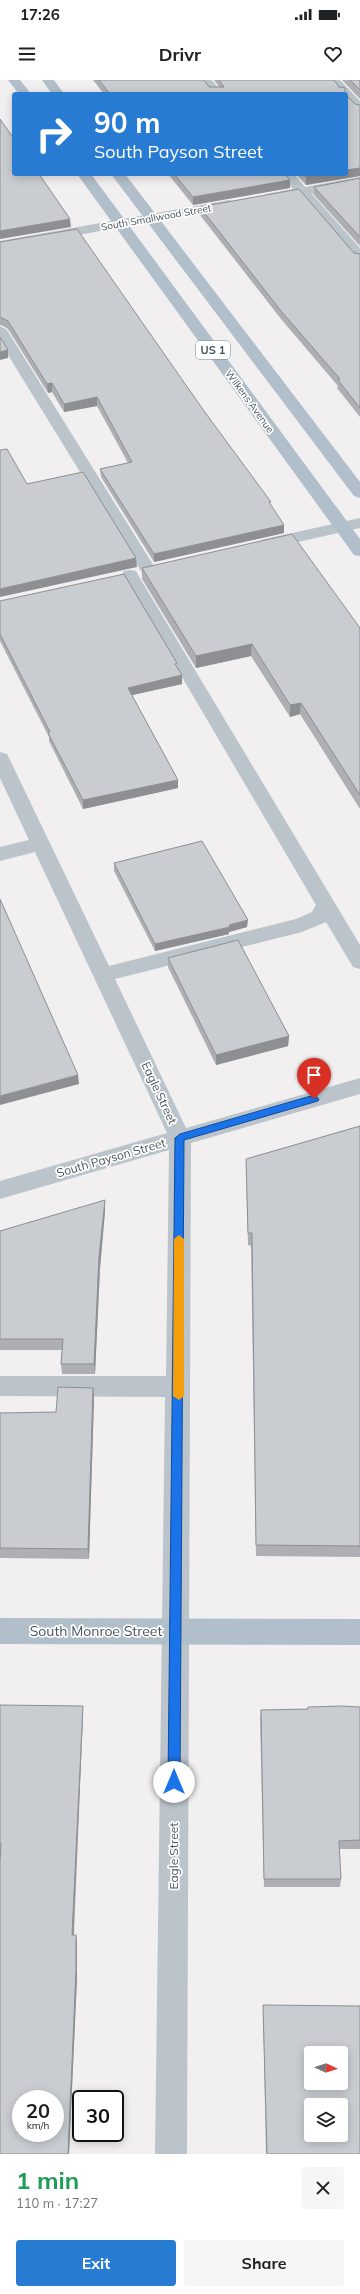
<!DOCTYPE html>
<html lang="en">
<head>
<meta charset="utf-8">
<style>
	:root { --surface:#fff; --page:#f6f6f6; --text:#202124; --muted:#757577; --accent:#287bd2 }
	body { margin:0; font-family:Mulish,sans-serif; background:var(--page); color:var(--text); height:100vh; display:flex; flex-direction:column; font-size:15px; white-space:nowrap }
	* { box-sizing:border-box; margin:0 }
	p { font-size:13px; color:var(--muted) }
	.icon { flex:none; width:22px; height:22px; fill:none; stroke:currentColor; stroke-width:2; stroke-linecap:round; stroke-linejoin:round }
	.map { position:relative; height:2074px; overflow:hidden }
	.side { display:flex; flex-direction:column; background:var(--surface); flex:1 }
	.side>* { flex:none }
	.hud { position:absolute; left:12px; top:12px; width:336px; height:84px; border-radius:4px; box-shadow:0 2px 10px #0003; background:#287bd2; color:#fff; overflow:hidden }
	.needle { width:26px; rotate:93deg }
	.controls { position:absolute; left:304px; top:1966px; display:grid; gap:8px }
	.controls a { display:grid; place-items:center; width:44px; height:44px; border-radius:4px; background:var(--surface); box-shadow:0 2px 10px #0003; font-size:20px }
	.speed { position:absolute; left:12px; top:2010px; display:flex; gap:8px; font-size:20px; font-weight:700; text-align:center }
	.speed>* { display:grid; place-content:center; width:52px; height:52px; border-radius:50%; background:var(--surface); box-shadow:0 2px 10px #0003; line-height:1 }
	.speed small { font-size:10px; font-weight:400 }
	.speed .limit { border:2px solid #111; border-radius:6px; background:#fff; color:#111 }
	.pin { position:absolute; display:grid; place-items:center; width:34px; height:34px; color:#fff; margin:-41px -17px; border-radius:50% 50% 50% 0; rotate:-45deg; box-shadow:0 0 4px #0007 }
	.pin .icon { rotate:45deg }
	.me { position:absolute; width:44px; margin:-22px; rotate:0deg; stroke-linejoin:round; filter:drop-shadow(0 0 3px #0008) }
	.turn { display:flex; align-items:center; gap:14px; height:84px; padding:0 16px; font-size:18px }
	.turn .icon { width:52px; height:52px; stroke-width:2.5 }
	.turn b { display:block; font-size:28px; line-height:34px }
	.round { display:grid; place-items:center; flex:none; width:42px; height:42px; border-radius:4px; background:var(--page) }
	.headline { display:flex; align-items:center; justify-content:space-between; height:68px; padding:0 16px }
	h1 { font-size:24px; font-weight:700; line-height:30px; color:#1e9e55 }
	.cta { display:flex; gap:8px; margin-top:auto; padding:8px 16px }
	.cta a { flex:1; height:46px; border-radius:4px; background:var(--accent); color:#fff; font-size:16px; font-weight:700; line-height:46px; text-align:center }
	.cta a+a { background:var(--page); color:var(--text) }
	.status { display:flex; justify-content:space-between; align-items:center; height:28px; padding:0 20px; background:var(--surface); direction:ltr }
	.status svg { height:11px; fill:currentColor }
	header { display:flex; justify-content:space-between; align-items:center; height:52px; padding:0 16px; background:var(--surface); font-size:18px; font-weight:700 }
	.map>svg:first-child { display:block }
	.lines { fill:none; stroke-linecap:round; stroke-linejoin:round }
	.minor { fill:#bbc4ca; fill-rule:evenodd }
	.major { fill:#b1bfcb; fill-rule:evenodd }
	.wall { fill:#adafb4 }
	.shaded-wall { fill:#8d8f92 }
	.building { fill:#c9ccd1; stroke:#8d8f92; fill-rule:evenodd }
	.route { fill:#1a73e8; stroke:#114b97 }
	.slow { fill:#f59e0b }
	.labels { text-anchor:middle; stroke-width:3.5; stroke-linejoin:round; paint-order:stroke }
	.far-street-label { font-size:10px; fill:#48535a; stroke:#fff }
	.shield { fill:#fff; stroke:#7f878c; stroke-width:1 }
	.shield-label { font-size:11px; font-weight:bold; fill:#48535a }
	.street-label { font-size:12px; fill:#48535a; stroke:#fff }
	.near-street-label { font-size:14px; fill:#48535a; stroke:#fff }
</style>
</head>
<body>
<div class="status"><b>17:26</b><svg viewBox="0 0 49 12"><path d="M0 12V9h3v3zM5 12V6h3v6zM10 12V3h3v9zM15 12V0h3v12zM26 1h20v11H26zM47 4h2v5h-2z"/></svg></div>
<header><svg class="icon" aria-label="menu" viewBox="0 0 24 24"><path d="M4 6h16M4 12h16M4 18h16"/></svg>Drivr<svg class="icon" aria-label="heart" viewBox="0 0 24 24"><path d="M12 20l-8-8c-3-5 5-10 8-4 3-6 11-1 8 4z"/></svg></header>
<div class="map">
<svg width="360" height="2074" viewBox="0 0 360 2074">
	<rect width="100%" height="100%" fill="#f1efef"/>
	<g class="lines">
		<g class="minor">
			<polygon points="199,0 212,0 223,14 210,14"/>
			<polygon points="327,0 340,0 360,21 360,32 356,31 346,21 346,14 340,14"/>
			<polygon points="280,94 294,94 305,107 360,97 360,105 312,114 360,168 360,181 355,180 299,116 271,121 266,120 264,117 266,114 293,109"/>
			<polygon points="229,120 234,121 236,124 234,127 0,169 0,161"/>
			<polygon points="0,246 7,250 157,491 155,495 143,495 141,491 0,262"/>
			<polygon points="360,438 360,448 267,469 261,468 259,464 261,460"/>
			<polygon points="130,490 136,491 138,495 360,865 360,889 353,887 326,842 302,852 115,899 186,1048 360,998 360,1014 191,1063 187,2074 155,2074 165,1317 0,1316 0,1296 166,1296 169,1070 0,1119 0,1101 167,1053 35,772 0,781 0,767 29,760 0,698 0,672 7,674 9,678 109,886 296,839 312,832 316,825 122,495 124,491"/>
		</g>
		<g class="major">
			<polygon points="8,0 20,0 31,14 19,14"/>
			<polygon points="42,0 54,0 64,14 52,14"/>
			<polygon points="77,94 91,94 360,459 360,476 354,475"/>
			<polygon points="111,94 125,94 360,402 360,418 354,416"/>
			<polygon points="0,1538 360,1539 360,1565 0,1564"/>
		</g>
	</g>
	<g class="wall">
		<polygon points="93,0 204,0 209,7 219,7 214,0 334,0 345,14 104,14"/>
		<polygon points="342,0 360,0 360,19"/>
		<polygon points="355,24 360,25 360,96 306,105 296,94 346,94"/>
		<polygon points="168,94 285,94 290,100 290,108 193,125"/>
		<polygon points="360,98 360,166 314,115 314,107"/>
		<polygon points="200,127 360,174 360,337 337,308 338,306 281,239 200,135"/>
		<polygon points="0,162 204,331 270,425 284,453 154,482 101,397 100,389 128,383 97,326 64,332 52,312 48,313 8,249 1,245 0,245"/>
		<polygon points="142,488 360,548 360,729 300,634 290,637 251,576 196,588 142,499"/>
		<polygon points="0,521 177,587 182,595 182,604 132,615 178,708 83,729 49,661 49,657 0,561"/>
		<polygon points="114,783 247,847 229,852 229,854 155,871 114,791"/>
		<polygon points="168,878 289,956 288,966 216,985 168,887"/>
		<polygon points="360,1046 360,1477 256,1476 251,1166 248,1165 246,1092 246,1079"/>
		<polygon points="105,1131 100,1188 95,1294 62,1294 61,1284 62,1270 0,1270 0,1151"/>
		<polygon points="93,1308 94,1318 89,1479 0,1478 0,1333 56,1332"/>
		<polygon points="0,1625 83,1626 83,1635 74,1855 76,1855 77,1862 77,1898 69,2074 0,2074 1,1772 0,1771"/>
		<polygon points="360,1627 360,1769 339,1769 341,1799 340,1807 264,1807 260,1638 261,1630 308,1629"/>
		<polygon points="263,1925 360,2074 266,2074 263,1932"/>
	</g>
	<g class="shaded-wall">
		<polygon points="360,88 360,96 306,105 306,97 325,94 346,94 346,90"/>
		<polygon points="290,100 290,108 193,125 193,117"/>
		<polygon points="70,139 71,147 0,159 0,151"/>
		<polygon points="8,270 8,278 0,280 0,272"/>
		<polygon points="52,303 52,312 48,313 47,304"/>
		<polygon points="97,317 97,326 64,332 64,324"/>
		<polygon points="284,445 284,453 154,482 154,474"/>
		<polygon points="136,478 137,487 0,517 0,509"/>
		<polygon points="252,564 251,576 196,588 196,576"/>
		<polygon points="182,595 182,604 128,616 128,608"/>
		<polygon points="301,623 300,634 290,637 290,625"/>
		<polygon points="178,700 178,708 83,729 83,720"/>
		<polygon points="248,840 247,847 229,852 229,854 155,871 155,864"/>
		<polygon points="289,956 288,966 216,985 216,975"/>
		<polygon points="78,995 79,1004 0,1025 0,1016"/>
		<polygon points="105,1120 105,1131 100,1188 95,1294 94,1284 99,1177"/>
		<polygon points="93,1308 94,1318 89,1479 88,1469"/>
		<polygon points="83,1626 83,1635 73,1862 72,1855"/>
		<polygon points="76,1855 77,1862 77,1898 69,2074 68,2074"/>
	</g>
	<g class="building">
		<polygon points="99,0 204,0 209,7 224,7 219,0 334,0 339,7 345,8 345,14 110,14"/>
		<polygon points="350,0 360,0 360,10"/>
		<polygon points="346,15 355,24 360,25 360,88 346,90"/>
		<polygon points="0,39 14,59 14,94 39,94 70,139 0,151"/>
		<polygon points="174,94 285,94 290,100 193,117"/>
		<polygon points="303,94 325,94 306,97"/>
		<polygon points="360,98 360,157 314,107"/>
		<polygon points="299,109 354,173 360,174 360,328 338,300 340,299 281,231 200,127"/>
		<polygon points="77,149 204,331 271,422 269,422 284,445 154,474 100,389 132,382 97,317 64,324 52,303 47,304 8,241 0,237 0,162"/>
		<polygon points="0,257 8,270 0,272"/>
		<polygon points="7,369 27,404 83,392 136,478 0,509 0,370"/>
		<polygon points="292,454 360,548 360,715 301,623 290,625 252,564 196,576 142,488"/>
		<polygon points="124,494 177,583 175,584 182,595 128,608 178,700 83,720 48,653 50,652 0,554 0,521"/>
		<polygon points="202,761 248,840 229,845 230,847 155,864 114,783"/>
		<polygon points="0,819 78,995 0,1016"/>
		<polygon points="238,860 289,956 216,975 168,878"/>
		<polygon points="360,1046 360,1466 256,1465 252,1153 248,1153 246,1079"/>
		<polygon points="105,1120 99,1177 94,1284 61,1284 63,1259 0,1259 0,1151"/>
		<polygon points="58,1307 93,1308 88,1469 0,1468 0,1333 56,1332"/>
		<path d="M0 1625 83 1626 72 1855H76V1890L68 2074H0V1783L1 1763H0ZM21 2019H55V2053H21Z"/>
		<polygon points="341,1626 360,1627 360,1760 339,1761 341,1799 264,1799 261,1630 308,1629 308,1627"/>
		<path d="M263 1925 360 1926V2074H267ZM311 1973H341V2003H311ZM311 2025H341V2055H311Z"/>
	</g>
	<polygon class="route" points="314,1015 319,1019 318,1021 184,1060 180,1702 178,1706 174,1707 170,1706 168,1702 175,1058 180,1054"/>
	<polygon class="slow" points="179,1155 184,1159 184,1316 179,1320 173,1316 174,1159"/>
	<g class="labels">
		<g class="far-street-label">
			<text transform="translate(156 137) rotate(-10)" y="4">South Smallwood Street</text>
			<text transform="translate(250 321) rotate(54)" y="4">Wilkens Avenue</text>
		</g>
		<rect class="shield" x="196" y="261" width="34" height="18" rx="3"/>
		<g class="shield-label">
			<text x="213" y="274">US 1</text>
		</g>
		<g class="street-label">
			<text transform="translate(159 1013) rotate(65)" y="4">Eagle Street</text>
			<text transform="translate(111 1078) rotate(-16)" y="4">South Payson Street</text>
			<text transform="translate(174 1776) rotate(-90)" y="4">Eagle Street</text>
		</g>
		<g class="near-street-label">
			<text x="96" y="1556">South Monroe Street</text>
		</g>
	</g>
</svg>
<div class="controls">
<a><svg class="needle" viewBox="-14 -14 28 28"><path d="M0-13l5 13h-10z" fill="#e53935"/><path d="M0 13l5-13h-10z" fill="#757577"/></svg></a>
<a><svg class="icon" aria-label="layers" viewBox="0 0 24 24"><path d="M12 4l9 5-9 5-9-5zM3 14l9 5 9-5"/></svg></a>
</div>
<div class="speed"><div>20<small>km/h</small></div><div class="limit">30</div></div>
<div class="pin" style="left:314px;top:1019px;background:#d93025"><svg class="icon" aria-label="arrive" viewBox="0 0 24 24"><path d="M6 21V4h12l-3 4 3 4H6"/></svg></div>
<svg class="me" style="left:174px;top:1702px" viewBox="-20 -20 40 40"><circle r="19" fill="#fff"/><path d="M0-13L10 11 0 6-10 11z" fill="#1a73e8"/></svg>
<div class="hud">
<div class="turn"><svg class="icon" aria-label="right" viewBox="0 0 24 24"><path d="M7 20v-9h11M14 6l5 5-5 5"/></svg><div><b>90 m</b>South Payson Street</div></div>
</div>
</div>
<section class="side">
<div class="headline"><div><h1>1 min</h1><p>110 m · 17:27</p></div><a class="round"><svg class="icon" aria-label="close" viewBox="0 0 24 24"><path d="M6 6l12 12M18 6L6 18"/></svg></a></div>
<div class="cta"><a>Exit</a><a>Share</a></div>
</section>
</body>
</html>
